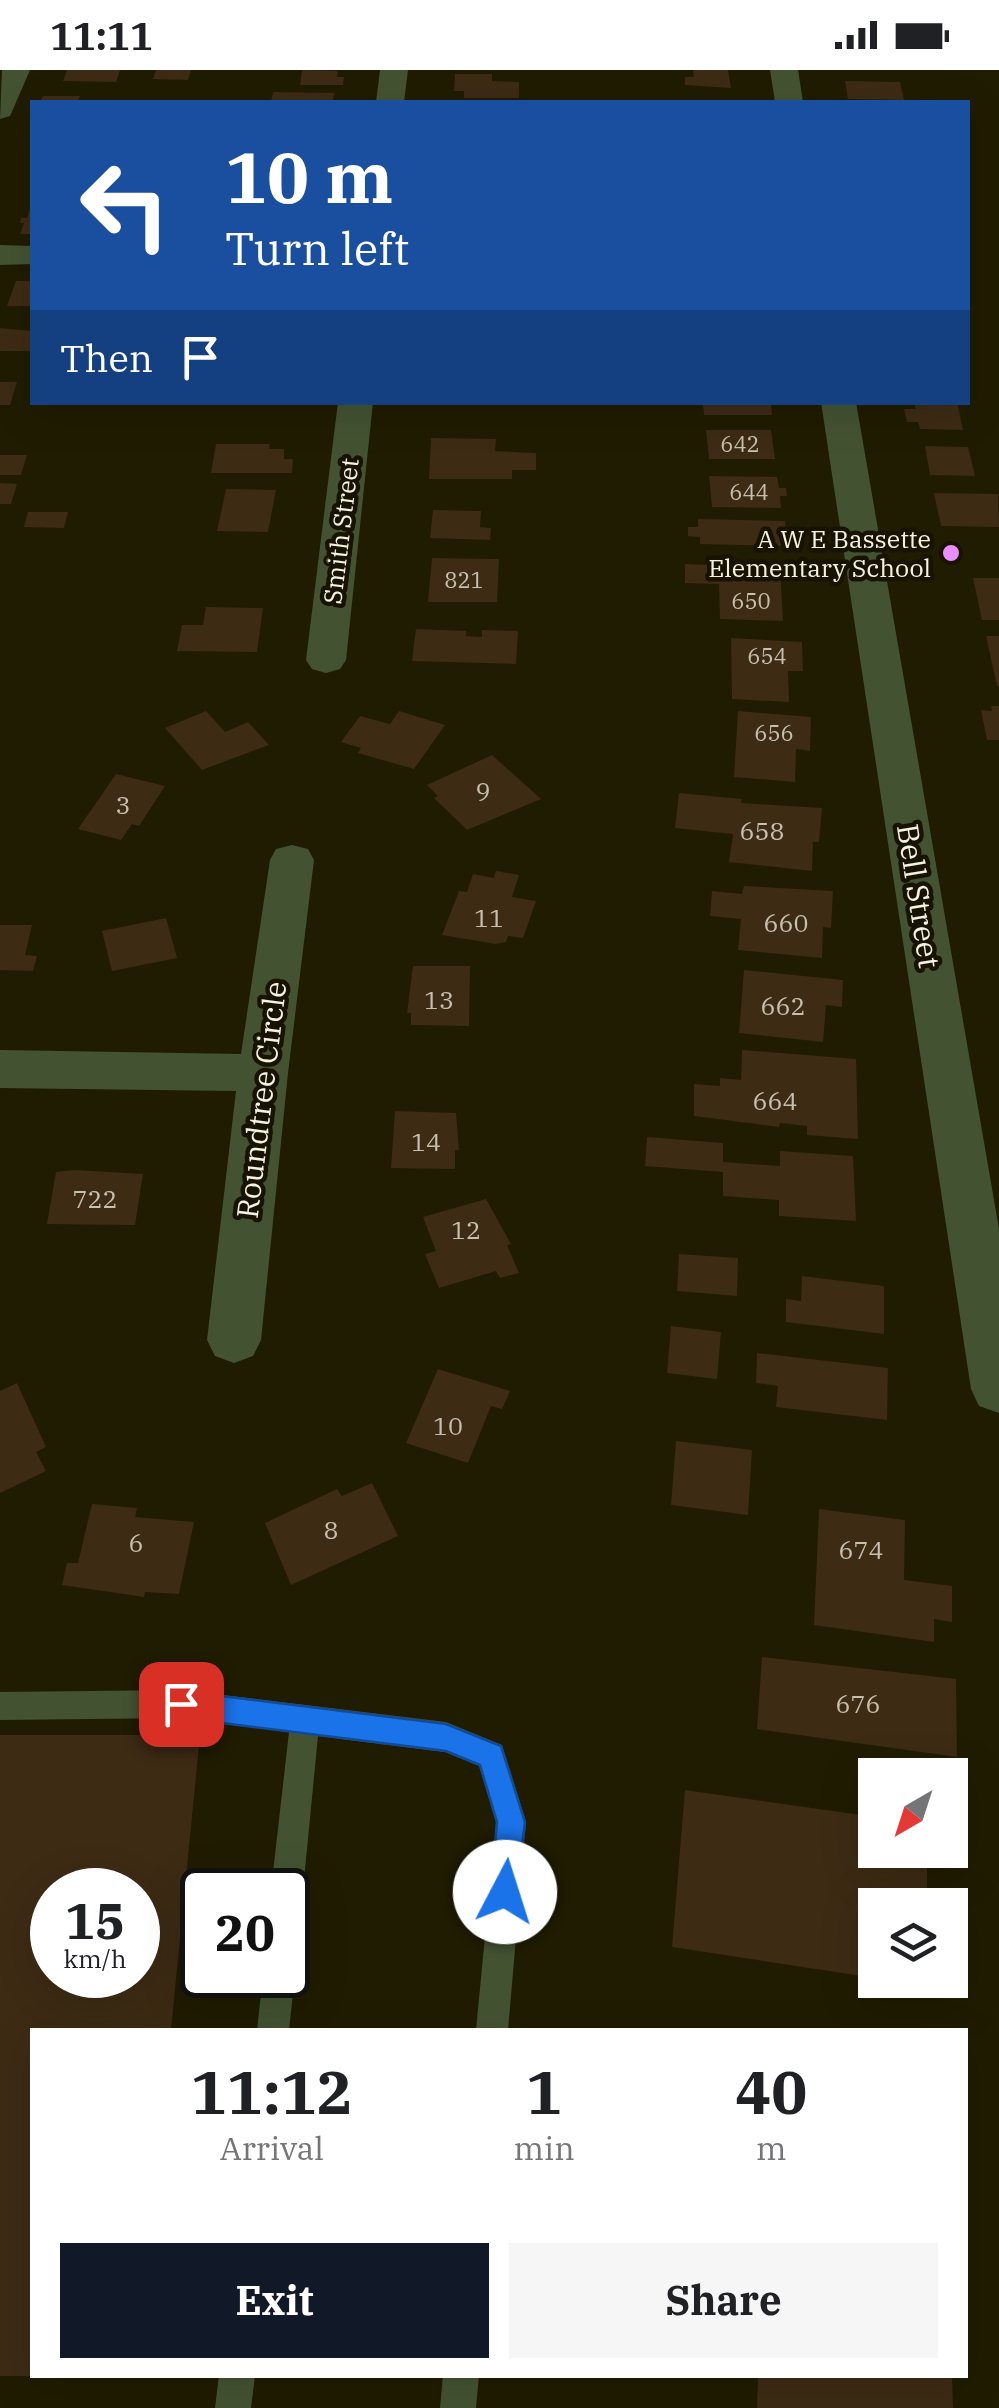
<!DOCTYPE html>
<html lang="en">
<head>
<meta charset="utf-8">
<style>
	:root { --surface:#fff; --page:#f6f6f6; --text:#202124; --muted:#757577; --accent:#111827 }
	body { margin:0; font-family:"IBM Plex Serif",serif; background:var(--page); color:var(--text); height:100vh; display:flex; flex-direction:column; font-size:38px; white-space:nowrap }
	* { box-sizing:border-box; margin:0 }
	p { font-size:32px; color:var(--muted) }
	.icon { flex:none; width:55px; height:55px; fill:none; stroke:currentColor; stroke-width:2; stroke-linecap:round; stroke-linejoin:round }
	.map { position:relative; flex:1; overflow:hidden }
	.details { position:absolute; left:30px; top:1958px; width:938px; height:350px; display:flex; flex-direction:column; background:var(--surface); border-radius:0px; box-shadow:0 10px 40px #0002 }
	.details>* { flex:none }
	.banner { position:absolute; left:30px; top:30px; width:940px; height:305px; border-radius:0px; box-shadow:0 10px 40px #0002; background:#1a4fa0; color:#fff; overflow:hidden }
	.needle { width:65px; rotate:219deg }
	.buttons { position:absolute; left:858px; top:1688px; display:grid; gap:20px }
	.buttons a { display:grid; place-items:center; width:110px; height:110px; border-radius:0px; background:var(--surface); box-shadow:0 10px 40px #0002; font-size:50px }
	.speed { position:absolute; left:30px; top:1798px; display:flex; gap:20px; font-size:50px; font-weight:700; text-align:center }
	.speed>* { display:grid; place-content:center; width:130px; height:130px; border-radius:50%; background:var(--surface); box-shadow:0 10px 40px #0002; line-height:1 }
	.speed small { font-size:25px; font-weight:400 }
	.speed .limit { border:5px solid #111; border-radius:15px; background:#fff; color:#111 }
	.pin { position:absolute; display:grid; place-items:center; width:85px; height:85px; color:#fff; margin:-42px; border-radius:20px; box-shadow:0 5px 15px #0006 }
	.me { position:absolute; width:110px; margin:-55px; rotate:5deg; stroke-linejoin:round; filter:drop-shadow(0 0 8px #0008) }
	.turn { display:flex; align-items:center; gap:35px; height:210px; padding:0 30px; font-size:45px }
	.turn .icon { width:130px; height:130px; stroke-width:2.5 }
	.turn b { display:block; font-size:70px; line-height:85px }
	.then { display:flex; align-items:center; height:95px; padding:0 30px; background:#0003; gap:20px; font-size:38px }
	.eta { display:flex; justify-content:space-evenly; align-items:center; height:170px; text-align:center }
	.eta b { font-size:60px; font-weight:700; line-height:70px }
	.action { display:flex; gap:20px; margin-top:auto; padding:20px 30px }
	.action a { flex:1; height:115px; border-radius:0px; background:var(--accent); color:#fff; font-size:40px; font-weight:700; line-height:115px; text-align:center }
	.action a+a { background:var(--page); color:var(--text) }
	.status { display:flex; justify-content:space-between; align-items:center; height:70px; padding:0 50px; background:var(--surface); direction:ltr }
	.status svg { height:28px; fill:currentColor }
	.map>svg:first-child { display:block }
	.building { fill:#3d2b14; fill-rule:evenodd }
	.lines { fill:none; stroke-linecap:round; stroke-linejoin:round }
	.service { fill:#435332; fill-rule:evenodd }
	.minor { fill:#435332; fill-rule:evenodd }
	.route { fill:#1a73e8; stroke:#114b97; stroke-width:2.5 }
	.poi-dot { fill:#ea8dfc; stroke:#171300; stroke-width:4 }
	.labels { text-anchor:middle; stroke-width:9; stroke-linejoin:round; paint-order:stroke }
	.far-number-label { font-size:22px; fill:#c6c0ae }
	.far-street-label { font-size:25px; fill:#f4f2e2; stroke:#171300 }
	.far-poi-label { font-size:25px; fill:#f4f2e2; stroke:#171300; text-anchor:end }
	.number-label { font-size:25px; fill:#c6c0ae }
	.street-label { font-size:30px; fill:#f4f2e2; stroke:#171300 }
</style>
</head>
<body>
<div class="status"><b>11:11</b><svg viewBox="0 0 49 12"><path d="M0 12V9h3v3zM5 12V6h3v6zM10 12V3h3v9zM15 12V0h3v12zM26 1h20v11H26zM47 4h2v5h-2z"/></svg></div>
<div class="map">
<svg width="999" height="2338" viewBox="0 0 999 2338">
	<rect width="100%" height="100%" fill="#201c01"/>
	<g class="building">
		<polygon points="67,0 120,0 116,12 63,11"/>
		<polygon points="156,0 191,0 188,10 153,9"/>
		<polygon points="302,0 338,1 337,7 344,7 343,15 300,15"/>
		<polygon points="693,0 728,0 731,18 685,15 685,7 694,7"/>
		<polygon points="455,4 492,4 492,11 519,12 519,28 464,28 464,21 454,21"/>
		<polygon points="845,11 900,12 904,30 848,29"/>
		<polygon points="273,22 334,23 333,32 271,32"/>
		<polygon points="43,26 80,26 77,32 40,32"/>
		<polygon points="32,132 32,164 20,164 24,153 20,153 21,148 27,148"/>
		<polygon points="16,211 32,211 32,236 7,236"/>
		<polygon points="0,258 32,261 32,281 0,281"/>
		<polygon points="0,312 17,312 10,335 0,335"/>
		<polygon points="703,332 771,332 772,345 704,345"/>
		<polygon points="914,332 957,332 963,360 920,359 918,352 907,352 904,339 916,339"/>
		<polygon points="706,360 771,360 775,389 709,389"/>
		<polygon points="431,368 496,369 495,381 536,383 536,400 512,400 512,409 429,409"/>
		<polygon points="216,374 270,374 269,379 284,379 284,389 293,389 292,403 211,403"/>
		<polygon points="925,376 968,377 975,406 930,405"/>
		<polygon points="0,385 27,385 21,405 0,405"/>
		<polygon points="709,406 777,407 779,418 786,418 787,426 780,426 781,438 712,437"/>
		<polygon points="0,413 17,414 11,434 0,434"/>
		<polygon points="226,419 276,420 268,462 217,461"/>
		<polygon points="934,423 998,424 999,457 941,456"/>
		<polygon points="433,440 481,441 480,457 491,458 490,470 430,468"/>
		<polygon points="28,442 68,442 64,458 24,457"/>
		<polygon points="698,449 785,451 787,476 700,474 700,467 688,466 688,457 698,457"/>
		<polygon points="432,488 499,489 497,532 428,532"/>
		<polygon points="685,494 780,498 783,551 720,549 719,514 685,513"/>
		<polygon points="973,508 999,508 999,550 982,550"/>
		<polygon points="206,537 263,538 257,582 177,581 182,555 203,555"/>
		<polygon points="416,559 466,561 466,566 482,567 482,560 518,561 516,594 412,591"/>
		<polygon points="986,566 999,566 999,616 997,616"/>
		<polygon points="731,568 802,572 803,601 788,601 789,632 732,629"/>
		<polygon points="991,636 999,636 999,670 987,670 981,640 992,641"/>
		<polygon points="206,641 225,662 248,652 269,675 202,700 165,658"/>
		<polygon points="399,641 445,655 414,699 358,683 361,678 341,672 360,646 390,654"/>
		<polygon points="738,641 811,647 810,681 796,679 795,712 734,707"/>
		<polygon points="492,685 541,729 467,760 434,728 438,726 427,715"/>
		<polygon points="116,704 165,716 139,756 132,754 121,770 78,759"/>
		<polygon points="679,723 742,729 741,733 822,738 819,772 813,772 812,801 729,792 733,764 675,758"/>
		<polygon points="496,801 519,805 512,827 536,831 523,868 508,866 506,872 496,874 442,865 459,821 467,822 473,804 494,808"/>
		<polygon points="744,816 833,821 831,858 823,857 822,888 738,880 741,849 710,846 712,821 742,824"/>
		<polygon points="166,848 177,888 112,901 102,861"/>
		<polygon points="0,855 32,855 25,885 37,886 33,901 0,900"/>
		<polygon points="413,896 470,896 469,956 411,955 411,943 407,943"/>
		<polygon points="744,900 843,910 842,937 826,935 823,972 739,963"/>
		<polygon points="742,980 856,989 858,1069 807,1065 807,1056 780,1053 779,1057 694,1046 694,1014 720,1016 720,1008 741,1010"/>
		<polygon points="395,1041 456,1043 459,1080 455,1080 455,1099 391,1098"/>
		<polygon points="647,1067 723,1073 723,1092 780,1096 780,1081 853,1086 856,1151 779,1146 779,1130 723,1126 723,1102 645,1096"/>
		<polygon points="75,1100 143,1104 135,1155 47,1154 56,1102"/>
		<polygon points="486,1129 511,1174 507,1175 519,1203 500,1208 496,1201 439,1218 425,1184 436,1181 423,1147"/>
		<polygon points="679,1184 738,1188 737,1226 677,1221"/>
		<polygon points="802,1206 884,1216 884,1264 786,1252 786,1229 801,1231"/>
		<polygon points="671,1256 721,1262 717,1309 667,1303"/>
		<polygon points="757,1283 888,1298 887,1350 776,1337 778,1316 756,1313"/>
		<polygon points="438,1299 510,1321 502,1339 491,1336 468,1393 406,1373"/>
		<polygon points="17,1313 46,1377 36,1382 46,1401 0,1423 0,1321"/>
		<polygon points="676,1371 752,1380 748,1445 671,1435"/>
		<polygon points="372,1413 398,1466 291,1515 265,1453 337,1419 342,1426"/>
		<polygon points="92,1434 137,1438 135,1447 194,1452 179,1524 145,1522 144,1527 62,1515 67,1493 78,1493"/>
		<polygon points="819,1439 905,1450 904,1510 952,1516 952,1552 934,1549 934,1572 814,1555"/>
		<polygon points="762,1587 956,1609 957,1687 757,1659"/>
		<path d="M0 1665H200L171 1960H32V2306H0ZM52 1820H138V1905H52Z"/>
		<polygon points="685,1720 875,1747 875,1780 927,1780 927,1835 875,1835 875,1908 672,1877"/>
		<polygon points="758,2305 952,2305 953,2338 757,2338"/>
	</g>
	<g class="lines">
		<g class="service">
			<polygon points="181,1620 446,1652 502,1675 526,1752 508,1960 476,1960 496,1752 479,1696 445,1682 318,1666 303,1820 298,1831 288,1836 288,1820 271,1820 289,1662 181,1648 0,1650 0,1622"/>
			<polygon points="288,1892 295,1905 289,1960 257,1960 263,1905 288,1905"/>
			<polygon points="219,2305 255,2305 251,2338 215,2338"/>
			<polygon points="443,2305 479,2305 476,2338 440,2338"/>
		</g>
		<g class="minor">
			<polygon points="2,0 30,0 10,46 0,49"/>
			<polygon points="380,0 408,0 404,32 376,32"/>
			<polygon points="770,0 798,0 803,32 775,32"/>
			<polygon points="0,175 32,176 32,194 0,195"/>
			<polygon points="338,332 373,332 346,590 340,599 326,603 312,599 306,590"/>
			<polygon points="821,332 856,332 999,1159 999,1343 979,1336 971,1319"/>
			<polygon points="292,775 308,779 314,790 288,1003 261,1270 253,1286 234,1293 215,1286 207,1270 236,1021 0,1018 0,980 241,984 270,790 276,779"/>
		</g>
	</g>
	<polygon class="route" points="181,1621 446,1654 501,1676 525,1752 515,1832 505,1836 495,1832 491,1822 497,1752 480,1695 446,1681 181,1648 171,1644 168,1634 171,1625"/>
	<circle class="poi-dot" cx="951" cy="483" r="10"/>
	<g class="labels">
		<g class="far-number-label">
			<text x="740" y="382">642</text>
			<text x="749" y="430">644</text>
			<text x="464" y="518">821</text>
			<text x="751" y="539">650</text>
			<text x="767" y="594">654</text>
			<text x="774" y="671">656</text>
		</g>
		<g class="far-street-label">
			<text transform="translate(341 461) rotate(-83)" y="9">Smith Street</text>
		</g>
		<g class="far-poi-label">
			<text x="931" y="478">A W E Bassette<tspan x="931" dy="29">Elementary School</tspan></text>
		</g>
		<g class="number-label">
			<text x="483" y="730">9</text>
			<text x="123" y="744">3</text>
			<text x="762" y="770">658</text>
			<text x="489" y="857">11</text>
			<text x="786" y="862">660</text>
			<text x="439" y="939">13</text>
			<text x="783" y="945">662</text>
			<text x="775" y="1040">664</text>
			<text x="426" y="1081">14</text>
			<text x="95" y="1138">722</text>
			<text x="466" y="1169">12</text>
			<text x="448" y="1365">10</text>
			<text x="331" y="1469">8</text>
			<text x="136" y="1482">6</text>
			<text x="861" y="1489">674</text>
			<text x="858" y="1643">676</text>
		</g>
		<g class="street-label">
			<text transform="translate(918 826) rotate(81)" y="10">Bell Street</text>
			<text transform="translate(262 1030) rotate(-83)" y="10">Roundtree Circle</text>
		</g>
	</g>
</svg>
<div class="buttons">
<a><svg class="needle" viewBox="-14 -14 28 28"><path d="M0-13l5 13h-10z" fill="#e53935"/><path d="M0 13l5-13h-10z" fill="#757577"/></svg></a>
<a><svg class="icon" aria-label="layers" viewBox="0 0 24 24"><path d="M12 4l9 5-9 5-9-5zM3 14l9 5 9-5"/></svg></a>
</div>
<div class="speed"><div>15<small>km/h</small></div><div class="limit">20</div></div>
<div class="pin" style="left:181px;top:1634px;background:#d93025"><svg class="icon" aria-label="arrive" viewBox="0 0 24 24"><path d="M6 21V4h12l-3 4 3 4H6"/></svg></div>
<svg class="me" style="left:505px;top:1822px" viewBox="-20 -20 40 40"><circle r="19" fill="#fff"/><path d="M0-13L10 11 0 6-10 11z" fill="#1a73e8"/></svg>
<div class="banner">
<div class="turn"><svg class="icon" aria-label="left" viewBox="0 0 24 24"><path d="M17 20v-9H6M10 6l-5 5 5 5"/></svg><div><b>10 m</b>Turn left</div></div>
<div class="then">Then<svg class="icon" aria-label="arrive" viewBox="0 0 24 24"><path d="M6 21V4h12l-3 4 3 4H6"/></svg></div>
</div>
<section class="details">
<div class="eta">
<div><b>11:12</b><p>Arrival</p></div>
<div><b>1</b><p>min</p></div>
<div><b>40</b><p>m</p></div>
</div>
<div class="action"><a>Exit</a><a>Share</a></div>
</section>
</div>
</body>
</html>
